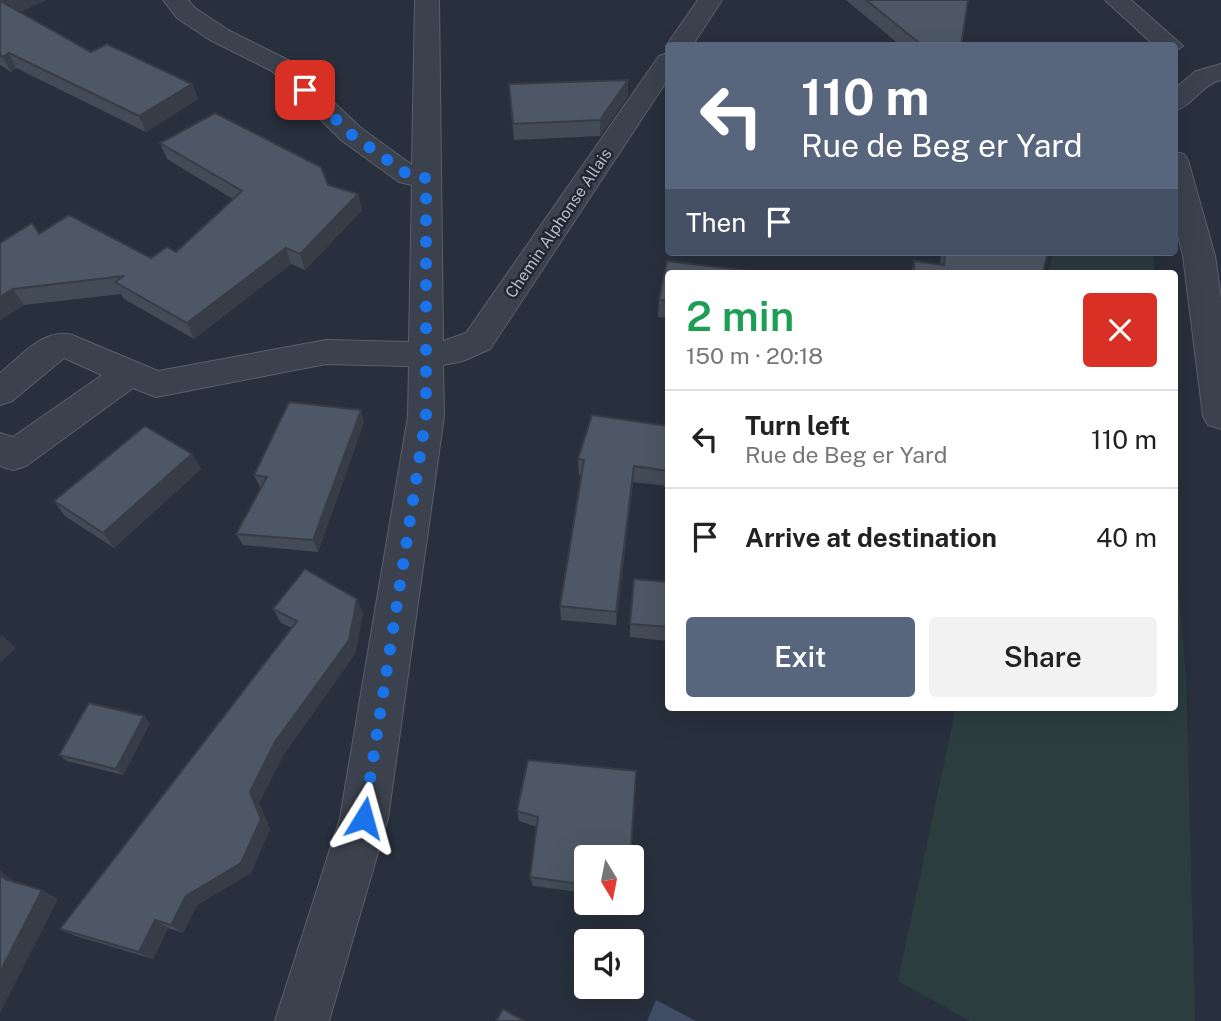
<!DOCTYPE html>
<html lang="en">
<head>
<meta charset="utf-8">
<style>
	:root { --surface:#fff; --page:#f2f2f2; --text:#222; --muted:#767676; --line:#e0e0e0; --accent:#57657d }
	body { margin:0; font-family:"Public Sans",sans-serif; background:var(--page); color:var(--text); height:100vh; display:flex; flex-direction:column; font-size:26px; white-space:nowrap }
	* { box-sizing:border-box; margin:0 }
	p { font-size:23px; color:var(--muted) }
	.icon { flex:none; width:38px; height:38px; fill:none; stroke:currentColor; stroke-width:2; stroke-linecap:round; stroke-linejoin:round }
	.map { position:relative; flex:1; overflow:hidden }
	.sheet { position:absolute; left:665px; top:270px; width:513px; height:441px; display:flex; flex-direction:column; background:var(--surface); border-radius:7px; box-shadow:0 7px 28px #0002 }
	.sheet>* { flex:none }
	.guide { position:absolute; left:665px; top:42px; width:513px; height:214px; border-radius:7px; box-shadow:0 7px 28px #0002; background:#57657d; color:#fff; overflow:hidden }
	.needle { width:46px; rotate:170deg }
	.fabs { position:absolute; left:574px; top:845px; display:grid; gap:14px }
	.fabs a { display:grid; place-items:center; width:70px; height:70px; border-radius:7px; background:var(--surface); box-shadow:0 7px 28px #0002; font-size:35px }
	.pin { position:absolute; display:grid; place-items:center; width:60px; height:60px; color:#fff; margin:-30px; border-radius:14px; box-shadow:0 4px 10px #0006 }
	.me { position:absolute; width:77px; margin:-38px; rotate:8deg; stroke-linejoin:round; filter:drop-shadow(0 0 5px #0008) }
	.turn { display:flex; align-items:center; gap:24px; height:147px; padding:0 21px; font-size:32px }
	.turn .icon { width:91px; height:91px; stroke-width:2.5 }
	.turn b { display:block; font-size:49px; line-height:60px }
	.then { display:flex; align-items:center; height:66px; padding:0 21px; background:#0003; gap:14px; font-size:26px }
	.round { display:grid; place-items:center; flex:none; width:74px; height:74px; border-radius:7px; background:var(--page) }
	.headline { display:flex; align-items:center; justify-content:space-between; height:119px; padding:0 21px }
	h1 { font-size:42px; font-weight:600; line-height:52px; color:#1e9e55 }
	.cta { display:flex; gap:14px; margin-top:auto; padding:14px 21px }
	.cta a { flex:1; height:80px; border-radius:7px; background:var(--accent); color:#fff; font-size:28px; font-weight:600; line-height:80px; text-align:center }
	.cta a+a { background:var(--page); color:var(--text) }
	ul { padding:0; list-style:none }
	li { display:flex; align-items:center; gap:21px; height:98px; padding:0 21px; border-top:2px solid var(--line) }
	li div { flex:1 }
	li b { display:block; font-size:26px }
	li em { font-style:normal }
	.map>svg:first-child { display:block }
	.green { fill:#2b3d3f }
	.water { fill:#404d64 }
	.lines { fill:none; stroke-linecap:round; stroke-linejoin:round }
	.minor-casing { stroke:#59606b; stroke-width:2 }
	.minor { fill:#3b424d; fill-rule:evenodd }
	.wall { fill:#434b57 }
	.shaded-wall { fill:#373d47 }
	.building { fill:#4e5765; stroke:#373d47; stroke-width:2 }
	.route { stroke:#1a73e8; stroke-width:12; stroke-dasharray:0 21.6 }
	.labels { text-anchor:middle; stroke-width:5; stroke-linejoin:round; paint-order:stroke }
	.far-street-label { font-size:16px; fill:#b8bdc8; stroke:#202732 }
</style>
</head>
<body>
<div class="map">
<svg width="1221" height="1021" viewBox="0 0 1221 1021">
	<rect width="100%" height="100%" fill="#28303d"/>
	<g class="green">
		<polygon points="1053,252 1153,252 1154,273 1048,273"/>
		<polygon points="1174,535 1186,679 1195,1021 970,1021 898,981 956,707 1174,707"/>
	</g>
	<polygon class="water" points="656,1000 696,1021 647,1021"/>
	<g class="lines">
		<g class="minor-casing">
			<g id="minor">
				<path d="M163 0H188L195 8 228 30 290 61 361 128 412 165 415 0H439L443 341 466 333 659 56 668 53V79L490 349 463 361 443 365 444 416 388 818 329 1021H275L340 818 408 416 409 366 326 364 156 397 133 388 26 466 13 470 0 466V433L13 437 102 375 64 358 12 401 0 405V373C20 357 44 327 72 335L158 371 326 340 409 342 412 185 399 182 341 140 272 71 210 40 177 18Z"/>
				<polygon points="698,0 722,0 692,46 668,46 668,49 666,46"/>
				<polygon points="1105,0 1131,0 1183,46 1174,52 1174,46 1155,46"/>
				<path d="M1221 64V80C1202 84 1193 106 1174 111V89L1196 71Z"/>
				<polygon points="1174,152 1184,154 1188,160 1215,256 1221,298 1221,429 1208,425 1203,416 1183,256 1174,219"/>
			</g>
		</g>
		<use href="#minor" class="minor"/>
	</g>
	<g class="wall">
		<polygon points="0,0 46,0 20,12 91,52 192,84 198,99 146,132 16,68 11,72 0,65"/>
		<polygon points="846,0 968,0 961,46 901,46"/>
		<polygon points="509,84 628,96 600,136 514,140"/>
		<polygon points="160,143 328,185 358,194 362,210 305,270 291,264 194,339 124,299 121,294 24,305 0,320 0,243 39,234 151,258 176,252 233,199 167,159"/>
		<polygon points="941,252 1048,252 1043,273 911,273 914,261 940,265"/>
		<polygon points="668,273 668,318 658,317 659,300"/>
		<polygon points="364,422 318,552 243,545 236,534 262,487 260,487 254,475"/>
		<polygon points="668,426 668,486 633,482 616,625 561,620 560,606 582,475 579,475 578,459"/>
		<polygon points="192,454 201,469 114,548 65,516 54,501"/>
		<polygon points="668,582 668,666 666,665 668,641 630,637 630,624"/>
		<polygon points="273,609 363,613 355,654 284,754 259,803 270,829 251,873 197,905 183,933 168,928 153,959 76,936 60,929 292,628 281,623"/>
		<polygon points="150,723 123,775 67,761 59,755"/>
		<polygon points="636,771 631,858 619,857 586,858 586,893 533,886 530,877 537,827 519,821 517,811"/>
	</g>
	<g class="shaded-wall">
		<polygon points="6,0 46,0 10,17 2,2"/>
		<polygon points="9,53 16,68 11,72 3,57"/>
		<polygon points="628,80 628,96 600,136 600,120"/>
		<polygon points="192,84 198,99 146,132 139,116"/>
		<polygon points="358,194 362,210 305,270 300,254"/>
		<polygon points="286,248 291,264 194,339 187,323"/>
		<polygon points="13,289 24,305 0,320 0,297"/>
		<polygon points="361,410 364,422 318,552 313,540"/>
		<polygon points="192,454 201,469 114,548 103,533"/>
		<polygon points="634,466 633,482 616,625 616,612"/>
		<polygon points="357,599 363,613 355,654 284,754 259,803 270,829 251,873 197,905 183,933 171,925 186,896 250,792 275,742"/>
		<polygon points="2,635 16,648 0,663 0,637"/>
		<polygon points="144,716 150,723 123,775 116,769"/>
		<polygon points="0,870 22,888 5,879 0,875"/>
		<polygon points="42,890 58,899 0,1013 0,972"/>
		<polygon points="155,920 168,928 153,959 139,952"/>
	</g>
	<g class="building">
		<polygon points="0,0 6,0 2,2 91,52 107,44 192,84 139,116 9,53 3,57 0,55"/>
		<polygon points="866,0 968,0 961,46 923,46"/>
		<polygon points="845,43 860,46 845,46"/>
		<polygon points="628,80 600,120 513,124 509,84"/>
		<polygon points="215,113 321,167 328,185 358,194 300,254 286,248 187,323 115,282 124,276 13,289 0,297 0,243 32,223 39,234 69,215 151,258 167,247 176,252 242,191 160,143"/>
		<polygon points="945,252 1048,252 1043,273 914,273 914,261 944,265"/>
		<polygon points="667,261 766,273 668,273 668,301 659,300"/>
		<polygon points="289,402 361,410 313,540 236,534 267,477 254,475"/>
		<polygon points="592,415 668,426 668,471 634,466 616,612 560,606 584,460 578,459"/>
		<polygon points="145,426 192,454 103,533 54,501"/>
		<polygon points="305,569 357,599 349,640 275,742 250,792 261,819 241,863 186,896 171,925 155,920 139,952 60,929 297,621 273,609"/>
		<polygon points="634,579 668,582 668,627 630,624"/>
		<polygon points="89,703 144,716 116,769 59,755"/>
		<polygon points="528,760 636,771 631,849 619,847 617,858 586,858 586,885 530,877 538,817 517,811"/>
		<polygon points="0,875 5,879 42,890 0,972"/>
		<polygon points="503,1009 524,1021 496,1021"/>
	</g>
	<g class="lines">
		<polyline class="route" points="305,90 351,134 410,176 426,178 426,416 364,818"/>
	</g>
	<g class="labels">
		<g class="far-street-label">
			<text transform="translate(558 223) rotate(-56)" y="6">Chemin Alphonse Allais</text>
		</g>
	</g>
</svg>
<div class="fabs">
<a><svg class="needle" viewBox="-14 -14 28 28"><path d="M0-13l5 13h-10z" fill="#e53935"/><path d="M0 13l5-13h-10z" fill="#767676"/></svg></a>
<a><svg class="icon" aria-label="sound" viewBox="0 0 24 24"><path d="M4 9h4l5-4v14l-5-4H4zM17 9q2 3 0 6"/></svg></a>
</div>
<div class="pin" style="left:305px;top:90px;background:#d93025"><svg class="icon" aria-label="arrive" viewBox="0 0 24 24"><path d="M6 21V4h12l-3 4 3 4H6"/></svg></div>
<svg class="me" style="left:364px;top:818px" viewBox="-20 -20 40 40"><path d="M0-17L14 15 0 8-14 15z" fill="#1a73e8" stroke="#fff" stroke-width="4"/></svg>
<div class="guide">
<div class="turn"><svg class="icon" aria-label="left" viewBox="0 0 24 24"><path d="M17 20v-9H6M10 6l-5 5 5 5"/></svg><div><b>110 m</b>Rue de Beg er Yard</div></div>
<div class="then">Then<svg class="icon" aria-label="arrive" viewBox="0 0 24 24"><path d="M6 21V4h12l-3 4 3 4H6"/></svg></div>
</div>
<section class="sheet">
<div class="headline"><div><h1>2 min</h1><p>150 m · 20:18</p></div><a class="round" style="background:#d93025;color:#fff"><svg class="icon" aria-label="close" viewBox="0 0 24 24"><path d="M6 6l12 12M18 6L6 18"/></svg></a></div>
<ul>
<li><svg class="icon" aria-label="left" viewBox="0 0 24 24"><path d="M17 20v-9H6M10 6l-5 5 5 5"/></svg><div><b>Turn left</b><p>Rue de Beg er Yard</p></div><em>110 m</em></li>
<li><svg class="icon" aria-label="arrive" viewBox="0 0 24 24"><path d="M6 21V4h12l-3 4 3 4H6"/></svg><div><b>Arrive at destination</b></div><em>40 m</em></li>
</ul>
<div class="cta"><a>Exit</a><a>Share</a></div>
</section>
</div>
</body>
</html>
